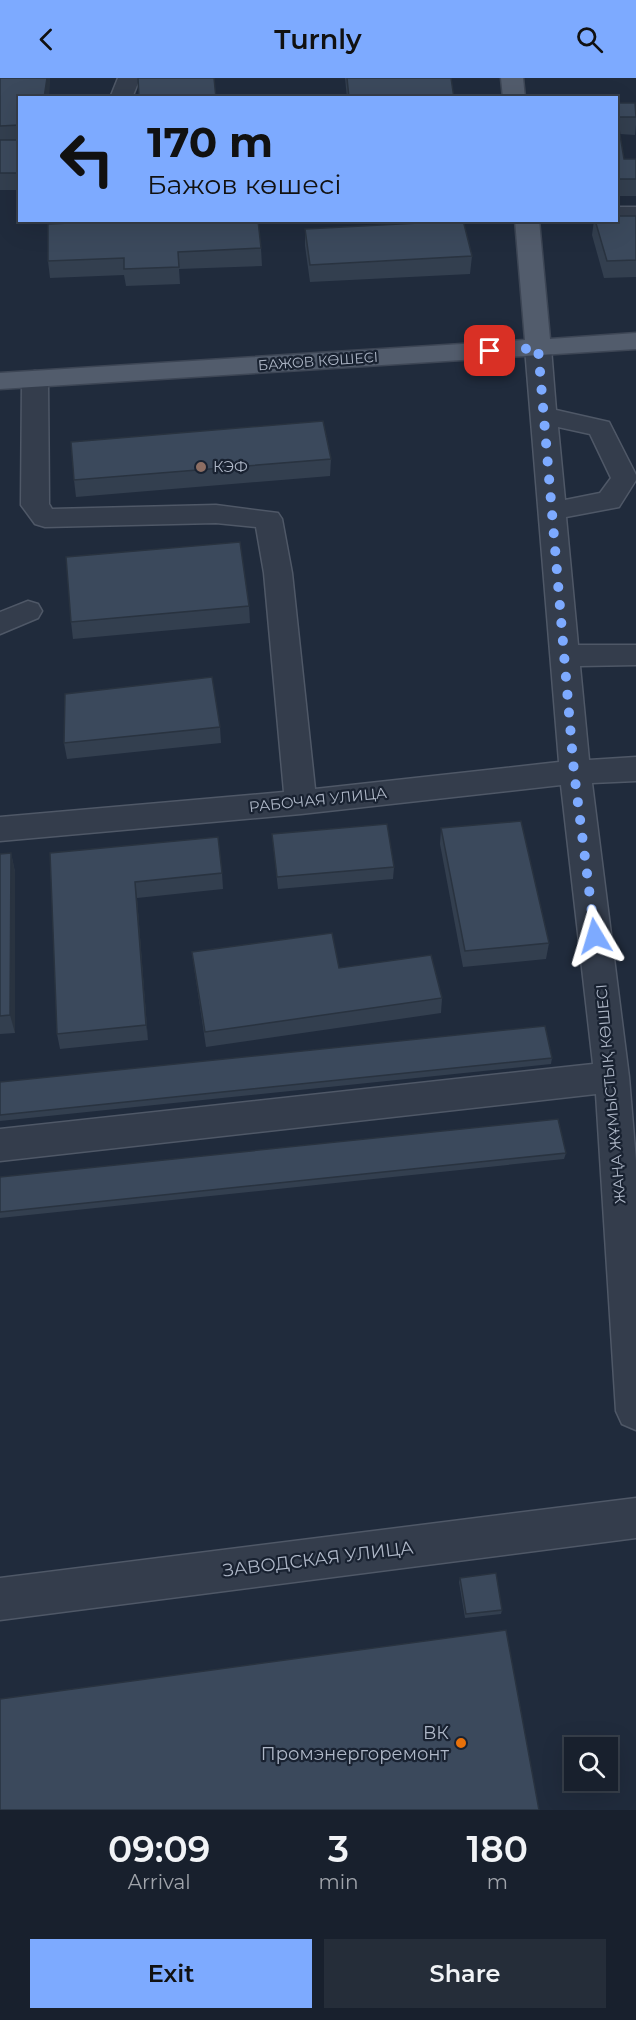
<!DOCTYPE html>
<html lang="en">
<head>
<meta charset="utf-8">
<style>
	:root { --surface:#18202d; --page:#252d39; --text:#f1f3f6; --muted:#9fa3aa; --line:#363e49; --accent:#7daaff }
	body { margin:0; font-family:Montserrat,sans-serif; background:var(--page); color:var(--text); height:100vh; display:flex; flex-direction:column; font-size:22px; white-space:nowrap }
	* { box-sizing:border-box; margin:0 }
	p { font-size:20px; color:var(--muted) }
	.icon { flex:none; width:33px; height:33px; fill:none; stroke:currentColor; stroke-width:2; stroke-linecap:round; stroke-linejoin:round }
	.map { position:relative; height:1732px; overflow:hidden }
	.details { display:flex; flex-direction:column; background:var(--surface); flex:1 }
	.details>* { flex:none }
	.guide { position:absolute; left:18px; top:18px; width:600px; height:126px; border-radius:0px; box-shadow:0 6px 24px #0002,0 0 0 2px var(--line); background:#7daaff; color:#111; overflow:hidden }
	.tools { position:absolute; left:564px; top:1659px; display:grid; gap:12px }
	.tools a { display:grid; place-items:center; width:54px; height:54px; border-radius:0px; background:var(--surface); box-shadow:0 6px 24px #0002,0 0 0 2px var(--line); font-size:30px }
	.pin { position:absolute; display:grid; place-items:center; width:51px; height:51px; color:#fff; margin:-26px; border-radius:12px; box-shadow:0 3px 9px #0006 }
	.me { position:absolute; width:66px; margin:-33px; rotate:353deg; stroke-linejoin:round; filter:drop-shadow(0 0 4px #0008) }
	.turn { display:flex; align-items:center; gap:21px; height:126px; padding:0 30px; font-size:27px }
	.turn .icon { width:78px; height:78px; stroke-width:2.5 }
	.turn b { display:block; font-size:42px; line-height:51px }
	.eta { display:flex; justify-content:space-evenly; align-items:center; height:102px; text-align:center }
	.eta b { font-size:36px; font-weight:600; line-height:42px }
	.button { display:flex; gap:12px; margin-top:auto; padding:12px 30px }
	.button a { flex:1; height:69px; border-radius:0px; background:var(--accent); color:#111; font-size:24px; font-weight:600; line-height:69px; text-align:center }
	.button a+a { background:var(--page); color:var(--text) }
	header { display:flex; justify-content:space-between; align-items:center; height:78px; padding:0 30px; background:var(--accent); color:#111; font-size:27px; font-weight:600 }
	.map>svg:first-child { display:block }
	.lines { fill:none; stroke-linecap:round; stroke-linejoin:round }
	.minor-casing { stroke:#4f5867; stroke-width:3 }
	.major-casing { stroke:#3d4655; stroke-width:3 }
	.minor { fill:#343d4c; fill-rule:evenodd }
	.major { fill:#525c6c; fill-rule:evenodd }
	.wall { fill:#333f4f }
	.shaded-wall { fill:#293340 }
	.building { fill:#3b495c; stroke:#293340; stroke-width:1.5 }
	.route { stroke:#7daaff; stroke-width:10; stroke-dasharray:0 18 }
	.education-dot { fill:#8d6e63; stroke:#192231; stroke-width:2 }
	.food-dot { fill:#e8710a; stroke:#192231; stroke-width:2 }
	.labels { text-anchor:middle; stroke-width:4.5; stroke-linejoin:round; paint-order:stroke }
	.far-street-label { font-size:14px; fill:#afb8c8; stroke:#192231 }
	.poi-label { font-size:15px; fill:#afb8c8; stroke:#192231; text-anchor:start }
	.street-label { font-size:15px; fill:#afb8c8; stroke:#192231 }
	.near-street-label { font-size:18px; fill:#afb8c8; stroke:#192231 }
	.near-poi-label { font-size:18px; fill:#afb8c8; stroke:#192231; text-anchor:end }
</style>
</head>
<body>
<header><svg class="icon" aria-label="back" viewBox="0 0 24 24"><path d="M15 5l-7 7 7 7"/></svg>Turnly<svg class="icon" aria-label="search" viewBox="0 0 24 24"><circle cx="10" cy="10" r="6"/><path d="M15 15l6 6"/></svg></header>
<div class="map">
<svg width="636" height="1732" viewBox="0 0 636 1732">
	<rect width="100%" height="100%" fill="#202b3c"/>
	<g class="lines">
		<g class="minor-casing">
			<g id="minor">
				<polygon points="118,0 140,0 132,20 110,20"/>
				<polygon points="616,129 636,129 636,143 614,142 616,142"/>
				<path d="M538 262 547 265 551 270 556 332 609 344 636 397V402L619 429 566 439 578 567H636V587L580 588 589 682 636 679V703L592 705 629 999 636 1083V1352L622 1346 616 1333 596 1016 0 1083V1051L593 986 561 707 301 736 0 763V739L284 714 264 495 256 449 216 445 45 449 35 446 21 427 22 301 26 295 35 293 44 295 48 301 49 426 52 431 216 427 278 435 282 441 292 495 315 711 559 684 525 270 529 265ZM558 349 590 356 611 400 600 415 565 422Z"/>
				<polygon points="28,523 38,526 42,533 38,540 0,556 0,534"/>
				<polygon points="636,1420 636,1460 0,1542 0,1500"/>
			</g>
		</g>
		<g class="major-casing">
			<g id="major">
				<polygon points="501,0 523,0 525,20 503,20"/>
				<polygon points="515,142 539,142 550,261 636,255 636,271 0,311 0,295 525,262"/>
			</g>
		</g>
		<use href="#minor" class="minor"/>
		<use href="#major" class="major"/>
	</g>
	<g class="wall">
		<polygon points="0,0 50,6 20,20 20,112 0,112"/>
		<polygon points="345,0 451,0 454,20 347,20"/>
		<polygon points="616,25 636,33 636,47 635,57 620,56 624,81 636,81 636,118 616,118"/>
		<polygon points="636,138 636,199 604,200 592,157 594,142 616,142"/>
		<polygon points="119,142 258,142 261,170 262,188 179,191 180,206 126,208 124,197 50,200 48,183"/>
		<polygon points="414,142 463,142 472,178 470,196 310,204 305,168 305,151 414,145"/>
		<polygon points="331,381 330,398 76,419 74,402"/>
		<polygon points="249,528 250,545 73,561 71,544"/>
		<polygon points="220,649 221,665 67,681 64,665"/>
		<polygon points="441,750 549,865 546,881 463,889 440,766"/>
		<polygon points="272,756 394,789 393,801 278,811"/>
		<polygon points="11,775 15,794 15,955 0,956 0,776"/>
		<polygon points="50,775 222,795 223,811 137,820 148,962 60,971 57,956"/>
		<polygon points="192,874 339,890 442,920 441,935 206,969 194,889"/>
		<polygon points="552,980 551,986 0,1043 0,1004"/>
		<polygon points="566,1075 564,1081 0,1140 0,1099"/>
		<polygon points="460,1500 502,1532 501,1536 465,1540 459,1504"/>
	</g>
	<g class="shaded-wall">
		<polygon points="47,0 50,0 50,6 49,20 44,20"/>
		<polygon points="11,775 15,794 15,955 10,937"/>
		<polygon points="135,804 137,820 148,962 146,947"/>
	</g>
	<g class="building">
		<polygon points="0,0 47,0 44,20 20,20 20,47 0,48"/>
		<polygon points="138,0 214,0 216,20 139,20"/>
		<polygon points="347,0 451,0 454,20 349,20"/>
		<polygon points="616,25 635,25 636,39 617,39 624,81 636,81 636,101 616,101"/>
		<rect x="0" y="62" width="20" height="33"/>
		<polygon points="616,138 636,138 636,182 607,183 595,142 616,142"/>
		<polygon points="135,142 258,142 261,170 178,174 179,189 124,191 124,180 48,183 48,146"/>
		<polygon points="417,142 463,142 472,178 310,187 305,151 418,145"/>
		<polygon points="323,343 331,381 74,402 71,364"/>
		<polygon points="240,464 249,528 71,544 66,479"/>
		<polygon points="212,599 220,649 64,665 65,616"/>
		<polygon points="521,743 549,865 465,873 441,750"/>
		<polygon points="387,746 394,789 277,799 272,756"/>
		<polygon points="218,759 222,795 135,804 146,947 57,956 50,775"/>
		<polygon points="11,775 10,937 0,938 0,776"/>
		<polygon points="332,855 339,890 431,877 442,920 205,954 192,874"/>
		<polygon points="545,948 552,980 0,1037 0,1004"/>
		<polygon points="558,1041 566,1075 0,1134 0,1099"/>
		<polygon points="496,1495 502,1532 466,1536 460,1500"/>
		<polygon points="506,1552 539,1732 0,1732 0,1621"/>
	</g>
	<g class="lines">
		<polyline class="route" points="490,273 538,270 574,694 595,858"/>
	</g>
	<circle class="education-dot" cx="201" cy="389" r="6"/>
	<circle class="food-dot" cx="461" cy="1665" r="6"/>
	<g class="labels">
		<g class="far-street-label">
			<text transform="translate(318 283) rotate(-4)" y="5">БАЖОВ КӨШЕСІ</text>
		</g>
		<g class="poi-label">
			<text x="213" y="394">КЭФ</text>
		</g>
		<g class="street-label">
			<text transform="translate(318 722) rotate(-6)" y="5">РАБОЧАЯ УЛИЦА</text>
			<text transform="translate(611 1016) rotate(-95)" y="5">ЖАҢА ЖҰМЫСТЫҚ КӨШЕСІ</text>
		</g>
		<g class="near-street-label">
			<text transform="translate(318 1481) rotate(-7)" y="6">ЗАВОДСКАЯ УЛИЦА</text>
		</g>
		<g class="near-poi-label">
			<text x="449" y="1661">ВК<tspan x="449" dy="21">Промэнергоремонт</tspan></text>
		</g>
	</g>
</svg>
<div class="tools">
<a><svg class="icon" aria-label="search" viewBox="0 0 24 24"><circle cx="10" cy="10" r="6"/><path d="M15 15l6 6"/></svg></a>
</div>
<div class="pin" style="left:490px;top:273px;background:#d93025"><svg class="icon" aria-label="arrive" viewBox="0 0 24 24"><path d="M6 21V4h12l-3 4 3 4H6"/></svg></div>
<svg class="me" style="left:595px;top:858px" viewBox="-20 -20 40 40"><path d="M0-17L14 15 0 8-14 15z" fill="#7daaff" stroke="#fff" stroke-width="4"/></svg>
<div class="guide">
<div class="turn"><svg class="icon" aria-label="left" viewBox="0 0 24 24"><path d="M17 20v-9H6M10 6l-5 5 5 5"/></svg><div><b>170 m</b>Бажов көшесі</div></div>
</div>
</div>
<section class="details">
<div class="eta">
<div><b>09:09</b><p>Arrival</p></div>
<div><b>3</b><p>min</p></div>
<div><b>180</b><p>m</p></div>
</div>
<div class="button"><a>Exit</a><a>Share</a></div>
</section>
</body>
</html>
